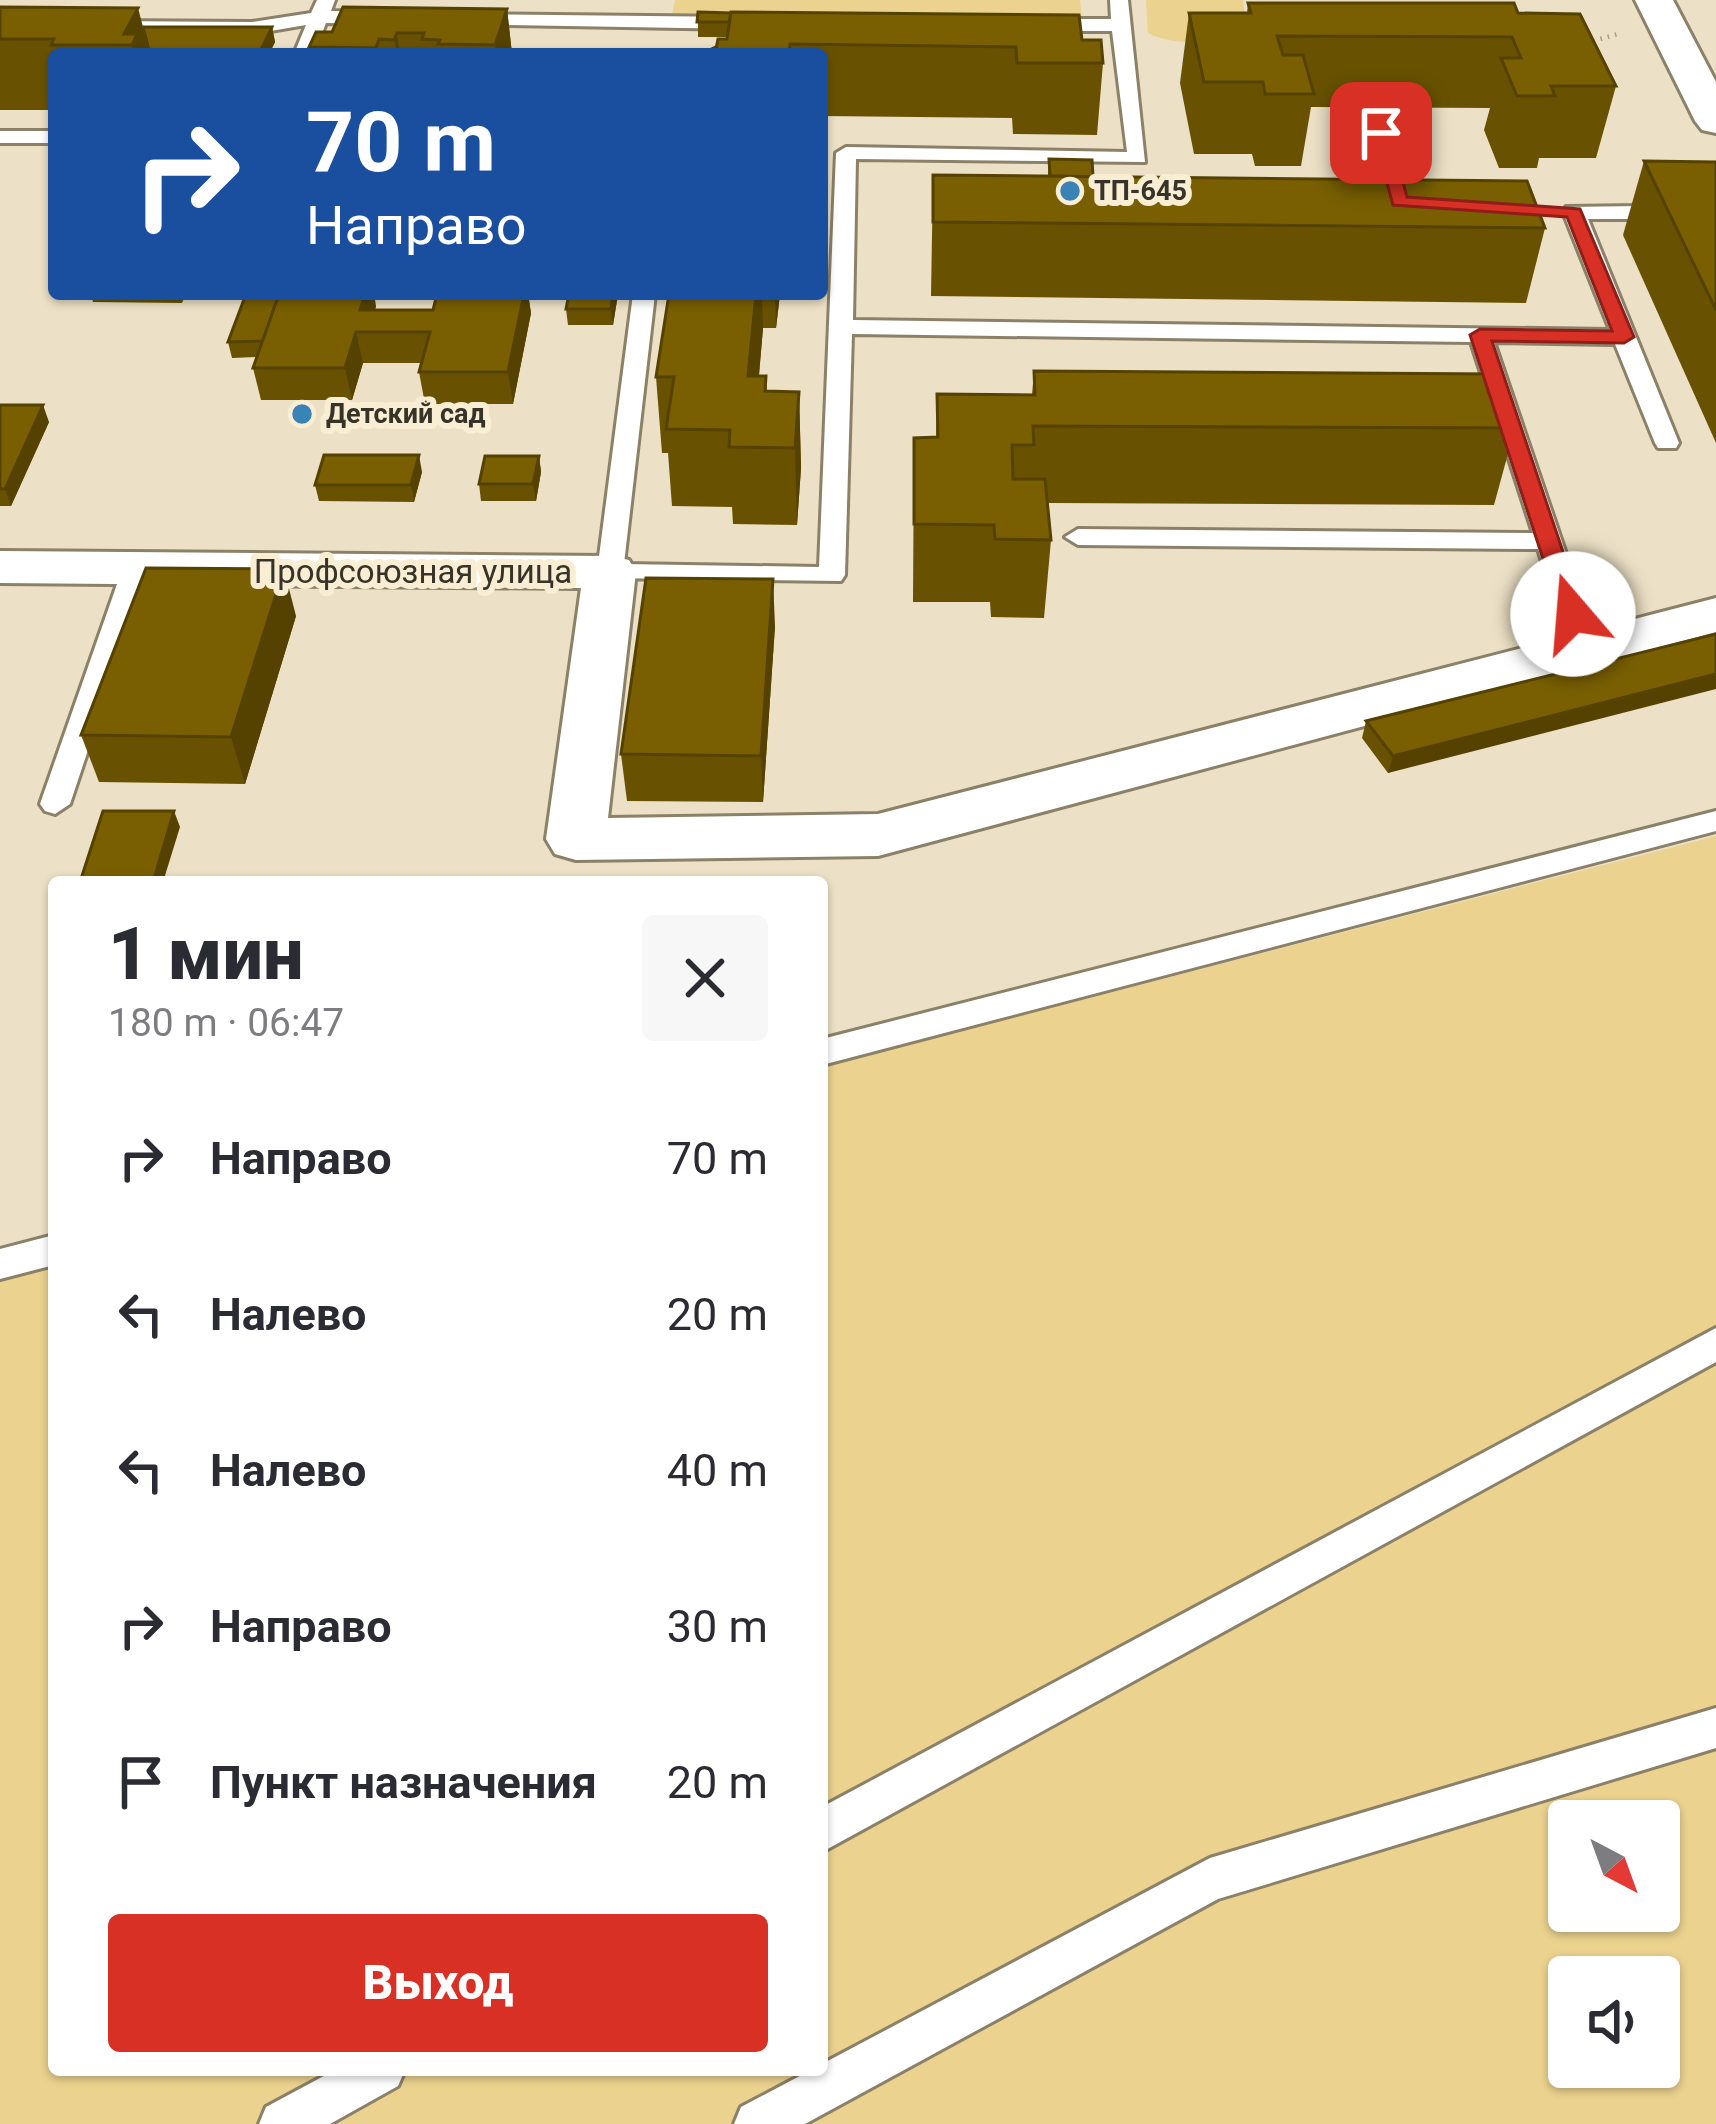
<!DOCTYPE html>
<html lang="ru">
<head>
<meta charset="utf-8">
<style>
	:root { --surface:#fff; --page:#f7f7f7; --text:#2b2b33; --muted:#7c7c81; --accent:#d93025 }
	body { margin:0; font-family:Roboto,sans-serif; background:var(--page); color:var(--text); height:100vh; display:flex; flex-direction:column; font-size:45px; white-space:nowrap }
	* { box-sizing:border-box; margin:0 }
	p { font-size:39px; color:var(--muted) }
	.icon { flex:none; width:66px; height:66px; fill:none; stroke:currentColor; stroke-width:2; stroke-linecap:round; stroke-linejoin:round }
	.map { position:relative; flex:1; overflow:hidden }
	.details { position:absolute; left:48px; top:876px; width:780px; height:1200px; display:flex; flex-direction:column; background:var(--surface); border-radius:12px; box-shadow:0 3px 9px #0004 }
	.details>* { flex:none }
	.hud { position:absolute; left:48px; top:48px; width:780px; height:252px; border-radius:12px; box-shadow:0 3px 9px #0004; background:#1a4fa0; color:#fff; overflow:hidden }
	.needle { width:78px; rotate:139deg }
	.buttons { position:absolute; left:1548px; top:1800px; display:grid; gap:24px }
	.buttons a { display:grid; place-items:center; width:132px; height:132px; border-radius:12px; background:var(--surface); box-shadow:0 3px 9px #0004; font-size:60px }
	.pin { position:absolute; display:grid; place-items:center; width:102px; height:102px; color:#fff; margin:-51px; border-radius:24px; box-shadow:0 6px 18px #0006 }
	.me { position:absolute; width:132px; margin:-66px; rotate:342deg; stroke-linejoin:round; filter:drop-shadow(0 0 9px #0008) }
	.turn { display:flex; align-items:center; gap:42px; height:252px; padding:0 60px; font-size:54px }
	.turn .icon { width:156px; height:156px; stroke-width:2.5 }
	.turn b { display:block; font-size:84px; line-height:102px }
	.round { display:grid; place-items:center; flex:none; width:126px; height:126px; border-radius:12px; background:var(--page) }
	.overview { display:flex; align-items:center; justify-content:space-between; height:204px; padding:0 60px }
	h1 { font-size:72px; font-weight:800; line-height:90px }
	.button { display:flex; gap:24px; margin-top:auto; padding:24px 60px }
	.button a { flex:1; height:138px; border-radius:12px; background:var(--accent); color:#fff; font-size:48px; font-weight:800; line-height:138px; text-align:center }
	ul { padding:0; list-style:none }
	li { display:flex; align-items:center; gap:36px; height:156px; padding:0 60px }
	li div { flex:1 }
	li b { display:block; font-size:45px }
	li em { font-style:normal }
	.map>svg:first-child { display:block }
	.green { fill:#ebd28f; fill-rule:evenodd }
	.lines { fill:none; stroke-linecap:round; stroke-linejoin:round }
	.lane-casing { stroke:#8b8168; stroke-width:6 }
	.street-casing { stroke:#8b8168; stroke-width:6 }
	.path { stroke:#a59c88; stroke-width:4.5; stroke-dasharray:1.5 6; stroke-linecap:butt }
	.lane { fill:#fff; fill-rule:evenodd }
	.street { fill:#fff; fill-rule:evenodd }
	.wall { fill:#685202 }
	.shaded-wall { fill:#554201 }
	.building { fill:#795f02; stroke:#554201; stroke-width:3 }
	.route { fill:#d93025; stroke:#8d1f18; stroke-width:3 }
	.poi-dot { fill:#3a83b7; stroke:#f9eed3; stroke-width:4.5 }
	.labels { text-anchor:middle; stroke-width:12; stroke-linejoin:round; paint-order:stroke }
	.far-poi-label { font-size:27px; font-weight:bold; fill:#373328; stroke:#f9eed3; text-anchor:start }
	.street-label { font-size:33px; fill:#373328; stroke:#f9eed3 }
</style>
</head>
<body>
<div class="map">
<svg width="1716" height="2124" viewBox="0 0 1716 2124">
	<rect width="100%" height="100%" fill="#ece1c6"/>
	<g class="green">
		<polygon points="675,0 1080,0 1082,19 672,16"/>
		<path d="M1146 0H1243L1247 30C1218 42 1177 48 1148 33Z"/>
		<path d="M1716 836V2124H0V1280L54 1266V2070H822V1067ZM1569 1821H1659V1911H1569ZM1569 1977H1659V2067H1569Z"/>
	</g>
	<g class="lines">
		<g class="lane-casing">
			<g id="lane">
				<polygon points="317,0 335,0 331,11 381,12 391,18 381,24 326,23 314,54 294,54 306,25 252,34 98,33 88,27 98,21 252,22 311,13"/>
				<polygon points="1110,0 1128,0 1145,162 856,159 853,320 1610,330 1563,212 1566,207 1716,205 1716,219 1588,219 1679,443 1676,448 1658,448 1655,443 1615,344 1494,342 1599,651 1595,657 1575,657 1571,651 1538,549 1078,545 1065,537 1078,529 1533,533 1471,342 852,334 845,575 841,581 601,578 597,572 633,294 655,294 624,564 819,567 836,153 846,147 1127,152 1112,31 1039,31 1029,25 1039,19 1111,19"/>
				<polygon points="463,14 741,17 751,23 741,29 456,24 453,20"/>
				<polygon points="1381,127 1391,133 1409,196 1431,198 1431,208 1400,208 1389,202 1371,133"/>
				<rect x="0" y="131" width="54" height="12"/>
				<polygon points="135,562 148,570 70,804 55,814 45,811 40,804 122,570"/>
				<polygon points="1716,811 1716,831 822,1065 822,1039"/>
				<polygon points="54,1235 54,1265 0,1279 0,1249"/>
				<polygon points="1716,1328 1716,1362 822,1852 822,1807"/>
				<polygon points="1716,1708 1716,1748 1218,1899 805,2124 734,2124 741,2107 811,2070 822,2070 822,2064 1210,1858"/>
				<polygon points="335,2070 405,2070 398,2086 330,2124 259,2124 266,2107"/>
			</g>
		</g>
		<g class="street-casing">
			<g id="street">
				<polygon points="1635,0 1673,0 1716,82 1716,133 1702,130 1695,121"/>
				<polygon points="0,551 610,556 629,560 636,572 608,818 878,814 1716,598 1716,632 878,856 576,860 555,854 546,839 581,588 0,583"/>
			</g>
		</g>
		<polyline class="path" points="1586,43 1618,34"/>
		<use href="#lane" class="lane"/>
		<use href="#street" class="street"/>
	</g>
	<g class="wall">
		<polygon points="1248,3 1518,13 1616,86 1596,158 1539,158 1537,168 1499,168 1484,130 1490,108 1311,107 1301,166 1255,166 1252,154 1194,154 1180,83 1189,13 1247,13"/>
		<polygon points="0,7 143,27 272,27 275,42 269,54 54,54 54,110 0,110"/>
		<polygon points="507,9 512,54 310,54 309,47 332,32"/>
		<polygon points="698,12 1082,40 1103,63 1097,135 1013,134 1012,118 822,116 822,54 700,54 716,47 727,39 727,37 698,37"/>
		<polygon points="1049,159 1093,177 1545,228 1526,303 931,296 933,175 1048,176"/>
		<polygon points="1644,161 1716,162 1716,443 1623,235"/>
		<polygon points="91,294 186,294 182,303 93,302"/>
		<polygon points="437,294 528,294 531,313 513,404 425,404 419,372 421,363 363,363 352,400 261,400 253,368 257,357 232,358 228,342 376,306 375,310 433,310"/>
		<polygon points="569,294 618,294 613,325 568,325 566,309"/>
		<polygon points="669,294 780,294 776,328 763,328 759,376 766,376 767,391 799,392 801,468 797,525 733,524 732,507 672,506 668,453 662,453 656,377"/>
		<polygon points="1034,371 1515,428 1494,505 1047,503 1051,540 1044,618 991,617 990,602 913,602 914,438 936,437 937,394 1032,395"/>
		<polygon points="0,405 49,422 11,506 0,506"/>
		<polygon points="539,456 541,472 536,501 481,501 479,484"/>
		<polygon points="422,472 414,502 319,501 315,485"/>
		<polygon points="296,616 245,784 99,782 81,735"/>
		<polygon points="775,626 763,802 627,801 621,754"/>
		<polygon points="1716,634 1388,773 1362,738 1366,721"/>
	</g>
	<g class="shaded-wall">
		<polygon points="138,8 150,54 134,54 132,45 124,34"/>
		<polygon points="507,9 512,54 497,54 495,45"/>
		<polygon points="272,27 275,42 269,54 259,54"/>
		<polygon points="397,33 400,54 397,54 394,40"/>
		<polygon points="365,294 374,294 376,306 369,332 360,310"/>
		<polygon points="524,294 528,294 531,313 513,404 508,372"/>
		<polygon points="613,294 618,294 613,325 611,309"/>
		<polygon points="756,294 762,294 763,328 752,452 748,376"/>
		<polygon points="775,294 780,294 776,328"/>
		<polygon points="356,332 363,363 352,400 345,368"/>
		<polygon points="799,392 801,468 797,525 795,448"/>
		<polygon points="43,405 49,422 11,506 5,489"/>
		<polygon points="419,455 422,472 414,502 411,485"/>
		<polygon points="539,456 541,472 536,501 533,484"/>
		<polygon points="284,569 296,616 245,784 231,737"/>
		<polygon points="773,579 775,626 763,802 761,756"/>
		<polygon points="1716,674 1716,689 1388,773 1393,756"/>
		<polygon points="174,811 180,827 163,882 153,882"/>
	</g>
	<g class="building">
		<polygon points="1248,3 1514,3 1518,13 1580,14 1616,86 1551,86 1555,96 1517,96 1501,58 1521,58 1512,37 1277,36 1283,55 1303,55 1314,94 1265,94 1263,82 1204,82 1189,13 1251,13"/>
		<polygon points="0,7 138,8 124,34 137,34 132,45 51,45 54,39 0,39"/>
		<polygon points="343,7 507,9 495,45 438,44 440,40 422,39 424,33 397,33 394,40 379,39 376,48 309,47 316,32 332,32"/>
		<polygon points="698,12 731,13 729,22 697,22"/>
		<polygon points="731,12 1079,15 1082,40 1101,40 1103,63 1017,63 1016,47 790,44 789,54 715,54 718,39 727,39"/>
		<polygon points="143,27 272,27 259,54 150,54"/>
		<polygon points="716,47 715,54 700,54"/>
		<polygon points="1049,159 1092,160 1093,177 1050,176"/>
		<polygon points="1644,161 1716,162 1716,310"/>
		<polygon points="933,175 1527,181 1545,228 933,222"/>
		<polygon points="246,294 279,294 263,341 228,342"/>
		<polygon points="279,294 365,294 360,310 433,310 437,294 524,294 508,372 419,372 430,332 356,332 345,368 253,368"/>
		<polygon points="569,294 613,294 611,309 566,309"/>
		<polygon points="669,294 756,294 748,376 766,376 765,391 799,392 795,448 729,447 730,430 666,429 674,377 656,377"/>
		<polygon points="1034,371 1497,374 1515,428 1033,426 1034,445 1012,445 1013,479 1045,479 1051,540 995,539 994,525 914,524 914,438 938,437 937,394 1035,395"/>
		<polygon points="0,405 43,405 5,489 0,489"/>
		<polygon points="324,455 419,455 411,485 315,485"/>
		<polygon points="485,456 539,456 533,484 479,484"/>
		<polygon points="146,568 284,569 231,737 81,735"/>
		<polygon points="646,578 773,579 761,756 621,754"/>
		<polygon points="1716,634 1716,674 1393,756 1366,721"/>
		<polygon points="103,811 174,811 153,882 80,882"/>
	</g>
	<polygon class="route" points="1381,128 1390,133 1407,197 1580,209 1634,337 1624,343 1492,341 1584,614 1581,619 1565,619 1561,614 1470,335 1480,329 1612,331 1567,217 1393,205 1373,133"/>
	<g class="poi-dot">
		<circle cx="1070" cy="191" r="12"/>
		<circle cx="302" cy="414" r="12"/>
	</g>
	<g class="labels">
		<g class="far-poi-label">
			<text x="1094" y="200">ТП-645</text>
			<text x="326" y="423">Детский сад</text>
		</g>
		<g class="street-label">
			<text x="413" y="583">Профсоюзная улица</text>
		</g>
	</g>
</svg>
<div class="buttons">
<a><svg class="needle" viewBox="-14 -14 28 28"><path d="M0-13l5 13h-10z" fill="#e53935"/><path d="M0 13l5-13h-10z" fill="#7c7c81"/></svg></a>
<a><svg class="icon" aria-label="sound" viewBox="0 0 24 24"><path d="M4 9h4l5-4v14l-5-4H4zM17 9q2 3 0 6"/></svg></a>
</div>
<div class="pin" style="left:1381px;top:133px;background:#d93025"><svg class="icon" aria-label="arrive" viewBox="0 0 24 24"><path d="M6 21V4h12l-3 4 3 4H6"/></svg></div>
<svg class="me" style="left:1573px;top:614px" viewBox="-20 -20 40 40"><circle r="19" fill="#fff"/><path d="M0-13L10 11 0 6-10 11z" fill="#d93025"/></svg>
<div class="hud">
<div class="turn"><svg class="icon" aria-label="right" viewBox="0 0 24 24"><path d="M7 20v-9h11M14 6l5 5-5 5"/></svg><div><b>70 m</b>Направо</div></div>
</div>
<section class="details">
<div class="overview"><div><h1>1 мин</h1><p>180 m · 06:47</p></div><a class="round"><svg class="icon" aria-label="close" viewBox="0 0 24 24"><path d="M6 6l12 12M18 6L6 18"/></svg></a></div>
<ul>
<li><svg class="icon" aria-label="right" viewBox="0 0 24 24"><path d="M7 20v-9h11M14 6l5 5-5 5"/></svg><div><b>Направо</b></div><em>70 m</em></li>
<li><svg class="icon" aria-label="left" viewBox="0 0 24 24"><path d="M17 20v-9H6M10 6l-5 5 5 5"/></svg><div><b>Налево</b></div><em>20 m</em></li>
<li><svg class="icon" aria-label="left" viewBox="0 0 24 24"><path d="M17 20v-9H6M10 6l-5 5 5 5"/></svg><div><b>Налево</b></div><em>40 m</em></li>
<li><svg class="icon" aria-label="right" viewBox="0 0 24 24"><path d="M7 20v-9h11M14 6l5 5-5 5"/></svg><div><b>Направо</b></div><em>30 m</em></li>
<li><svg class="icon" aria-label="arrive" viewBox="0 0 24 24"><path d="M6 21V4h12l-3 4 3 4H6"/></svg><div><b>Пункт назначения</b></div><em>20 m</em></li>
</ul>
<div class="button"><a>Выход</a></div>
</section>
</div>
</body>
</html>
